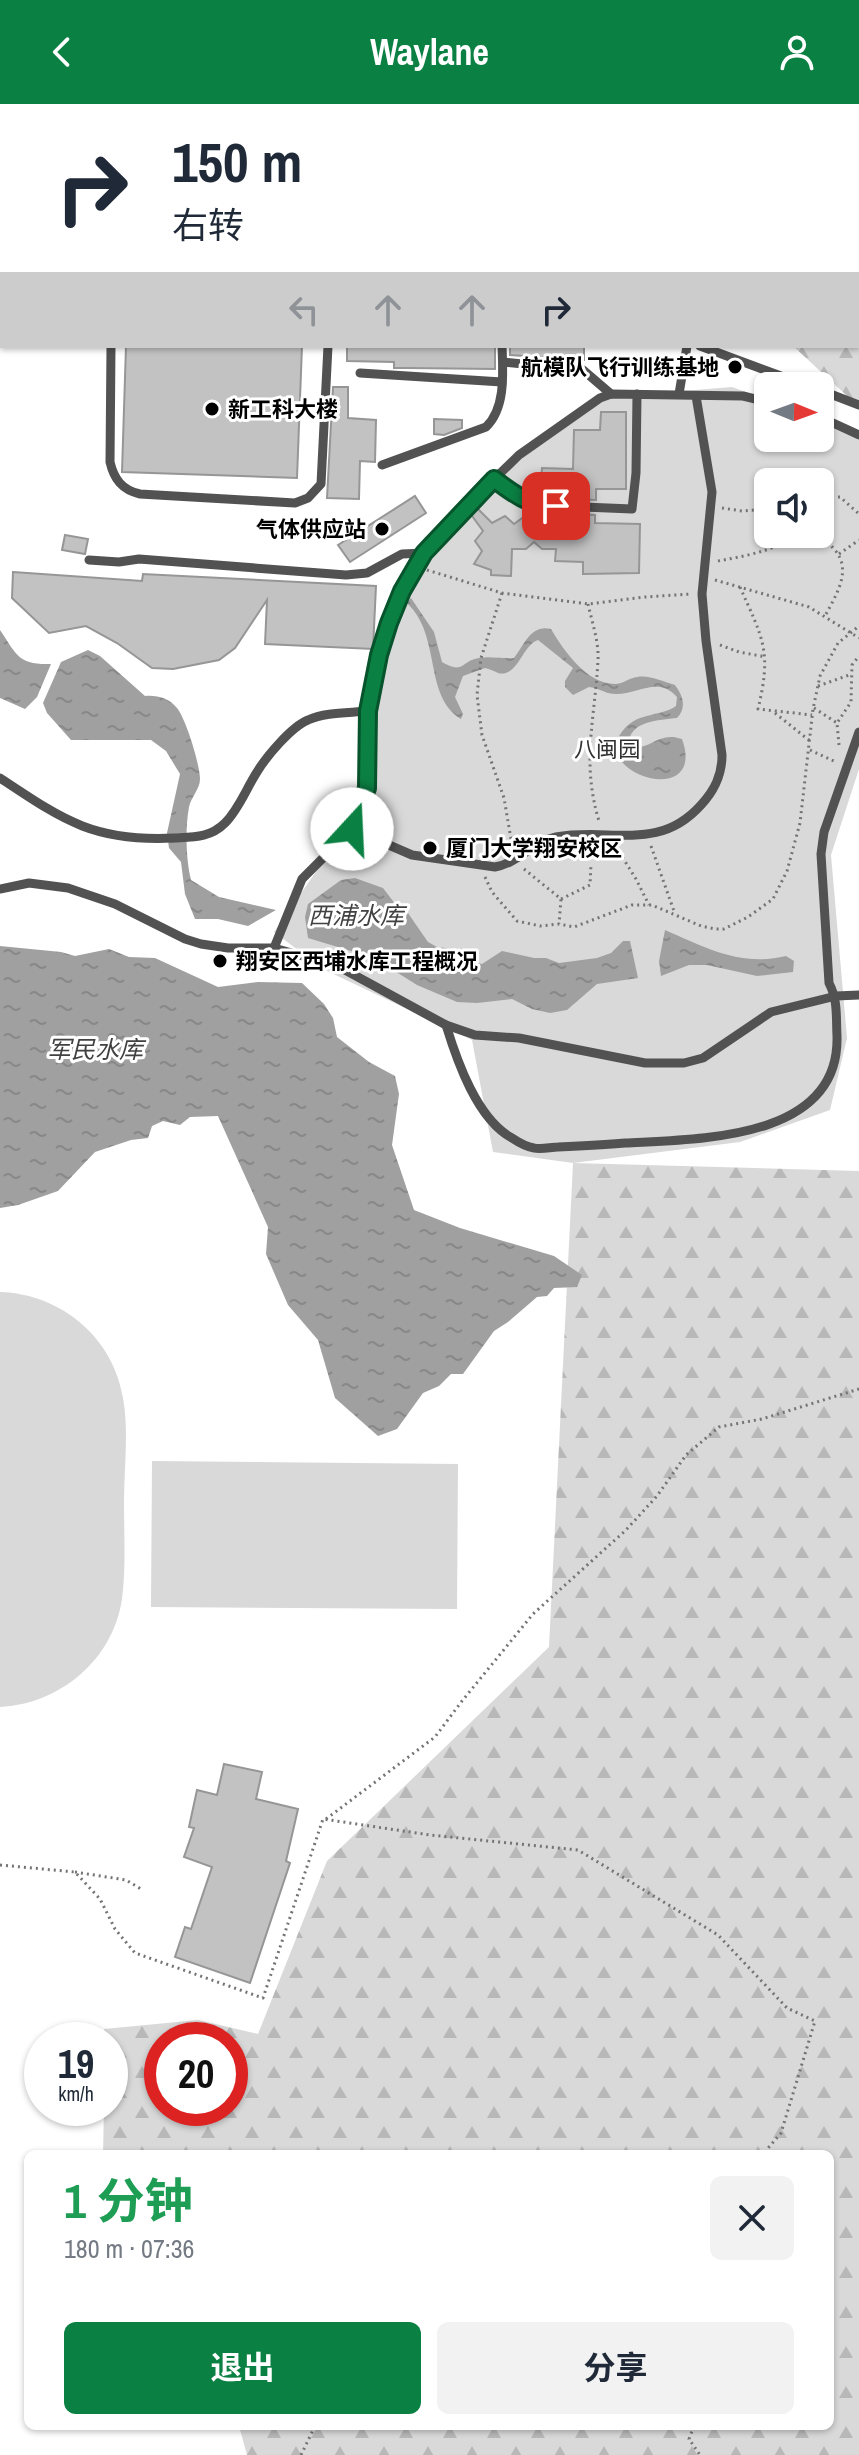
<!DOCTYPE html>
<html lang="zh">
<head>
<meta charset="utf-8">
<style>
	:root { --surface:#fff; --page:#f2f2f3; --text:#1f2937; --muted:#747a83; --accent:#0b8043 }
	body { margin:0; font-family:"Archivo Narrow","Noto Sans SC",sans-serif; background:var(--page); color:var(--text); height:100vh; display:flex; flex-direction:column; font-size:30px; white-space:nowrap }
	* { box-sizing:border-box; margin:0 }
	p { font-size:26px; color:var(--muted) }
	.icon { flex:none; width:44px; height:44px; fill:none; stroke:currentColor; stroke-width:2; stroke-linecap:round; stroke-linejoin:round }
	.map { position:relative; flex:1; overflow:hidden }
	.sheet { position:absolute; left:24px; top:2046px; width:810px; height:280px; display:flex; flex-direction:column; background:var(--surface); border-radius:12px; box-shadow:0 2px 6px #0004 }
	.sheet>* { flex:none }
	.top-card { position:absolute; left:0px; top:0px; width:860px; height:244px; box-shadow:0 2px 6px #0004; background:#fff; color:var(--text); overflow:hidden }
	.needle { width:52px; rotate:91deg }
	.fabs { position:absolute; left:754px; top:268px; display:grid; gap:16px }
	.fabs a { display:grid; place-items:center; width:80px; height:80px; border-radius:12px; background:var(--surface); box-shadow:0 2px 6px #0004; font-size:40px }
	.speed { position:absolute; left:24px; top:1918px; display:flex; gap:16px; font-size:40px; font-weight:700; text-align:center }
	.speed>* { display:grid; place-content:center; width:104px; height:104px; border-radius:50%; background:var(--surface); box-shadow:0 2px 6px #0004; line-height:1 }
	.speed small { font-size:20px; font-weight:400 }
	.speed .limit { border:12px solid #d22; background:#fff; color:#111 }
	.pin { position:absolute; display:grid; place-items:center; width:68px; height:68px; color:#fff; margin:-34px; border-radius:16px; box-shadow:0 4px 12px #0006 }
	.me { position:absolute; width:88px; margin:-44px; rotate:20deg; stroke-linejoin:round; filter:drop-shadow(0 0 6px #0008) }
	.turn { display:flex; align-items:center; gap:28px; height:168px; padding:0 40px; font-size:36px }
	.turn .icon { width:104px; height:104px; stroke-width:2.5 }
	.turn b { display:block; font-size:56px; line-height:68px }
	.lanes { display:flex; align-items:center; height:76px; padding:0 40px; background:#0003; justify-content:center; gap:40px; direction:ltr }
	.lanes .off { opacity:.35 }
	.round { display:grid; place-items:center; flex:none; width:84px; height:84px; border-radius:12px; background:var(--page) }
	.headline { display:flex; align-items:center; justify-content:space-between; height:136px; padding:0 40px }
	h1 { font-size:48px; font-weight:700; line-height:60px; color:#1e9e55 }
	.action { display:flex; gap:16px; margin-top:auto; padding:16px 40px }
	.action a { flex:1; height:92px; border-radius:12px; background:var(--accent); color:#fff; font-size:32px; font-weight:700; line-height:92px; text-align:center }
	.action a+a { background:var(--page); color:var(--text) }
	header { display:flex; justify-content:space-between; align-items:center; height:104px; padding:0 40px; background:var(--accent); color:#fff; font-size:36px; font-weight:700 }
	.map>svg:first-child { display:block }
	.forest { fill:url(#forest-firs); fill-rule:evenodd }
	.garden { fill:#d9d9d9; fill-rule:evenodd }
	.water { fill:url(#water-ripples) }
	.building { fill:#c2c2c2; stroke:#969696; stroke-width:2 }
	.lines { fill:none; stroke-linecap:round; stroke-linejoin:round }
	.path { stroke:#747474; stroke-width:3; stroke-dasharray:2 4; stroke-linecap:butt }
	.lane { stroke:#525252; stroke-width:9 }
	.route-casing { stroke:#07532c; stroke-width:20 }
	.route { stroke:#0b8043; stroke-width:14 }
	.poi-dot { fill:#000; stroke:#fff; stroke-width:3 }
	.labels { text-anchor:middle; stroke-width:6; stroke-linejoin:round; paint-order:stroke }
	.poi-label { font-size:22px; font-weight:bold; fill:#000; stroke:#fff; text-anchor:start }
	.park-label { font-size:22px; fill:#303030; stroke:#fff }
	.water-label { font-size:24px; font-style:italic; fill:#414141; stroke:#fff }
</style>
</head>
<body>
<header><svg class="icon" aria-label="back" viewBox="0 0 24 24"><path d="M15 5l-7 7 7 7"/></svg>Waylane<svg class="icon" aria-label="person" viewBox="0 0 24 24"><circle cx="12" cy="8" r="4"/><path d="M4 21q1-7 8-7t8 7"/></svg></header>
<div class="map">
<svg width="859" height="2351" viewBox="0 0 859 2351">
	<defs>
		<pattern id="forest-firs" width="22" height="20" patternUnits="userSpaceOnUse" patternTransform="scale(2)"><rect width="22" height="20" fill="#d9d9d9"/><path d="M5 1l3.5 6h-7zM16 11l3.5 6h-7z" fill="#b8b8b8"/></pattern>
		<pattern id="water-ripples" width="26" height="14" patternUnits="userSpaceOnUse" patternTransform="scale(2)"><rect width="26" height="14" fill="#a0a0a0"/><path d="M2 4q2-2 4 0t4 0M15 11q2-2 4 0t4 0" fill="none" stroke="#888"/></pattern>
	</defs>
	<rect width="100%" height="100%" fill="#fff"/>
	<g class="forest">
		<polygon points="540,0 859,0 859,303 793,242 858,242 858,2"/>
		<path d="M573 1059 859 1067V2351H247L239 2322H830V2050H103L104 2004H110V1936H104V1925L198 1916 258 1930 327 1757 549 1543ZM162 1936H230V2004H162Z"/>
	</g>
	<g class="garden">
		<path d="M732 283 768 296V334H820V314L859 327V665L831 751 847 934 830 1006 740 1038 573 1059 493 1048 472 936 323 865 274 828 361 703 360 605 424 434 597 294ZM768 378H820V430H768Z"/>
		<path d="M0 1188C61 1190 113 1233 123 1294 129 1327 124 1364 124 1398 124 1430 126 1464 122 1495 113 1556 60 1600 0 1603Z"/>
		<polygon points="152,1357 458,1360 457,1505 151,1503"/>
	</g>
	<g class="water">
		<path d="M411 494 434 528 442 558C465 571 460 557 479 554 490 552 503 555 514 554 524 541 531 520 551 525 564 547 587 580 615 580 622 580 626 576 633 574 646 569 662 577 675 581 683 592 687 603 677 614 659 616 627 617 629 642 649 649 657 626 682 635 708 707 583 669 625 624 640 608 660 613 676 602L677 593C657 569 633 595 608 589 602 587 597 584 589 583L573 591 565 583V577L573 564 538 536C522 541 518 574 498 569 494 567 490 565 485 564L463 572 455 593 463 610 461 615C423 592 442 532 407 499Z"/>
		<path d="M0 526C17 551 18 561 51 560L37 593 25 605 0 594Z"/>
		<path d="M88 546 100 552 145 592C157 591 169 594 177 604 186 615 200 661 200 675 200 685 191 693 189 703 185 724 186 756 191 776L219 793 276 806 248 822 218 815H195L185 790 181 758 169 744 167 729 180 670 166 647 151 636H71L47 609 43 599 61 558Z"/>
		<polygon points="355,774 383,784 396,801 404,803 410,812 428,838 437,843 463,846 468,856 482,860 502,847 534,854 546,854 559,859 597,854 611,849 623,837 630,837 638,874 597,880 567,906 550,909 532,905 512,895 477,899 457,898 417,881 374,854 308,834 305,813 308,800 341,776"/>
		<path d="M665 826C706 844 741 863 786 852L794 857 793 868 757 872 707 861H689L661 872 659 857Z"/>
		<polygon points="0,842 61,848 75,852 109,845 129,853 155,854 218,883 258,878 302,879 324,900 333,914 337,933 369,958 395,972 399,990 392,1041 414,1106 460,1124 554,1152 582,1171 577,1183 554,1184 547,1192 537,1193 508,1218 494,1227 463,1270 451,1270 439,1282 423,1289 397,1325 378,1332 335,1294 318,1236 288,1201 266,1150 268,1123 218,1012 190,1013 180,1021 163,1017 152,1022 148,1034 131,1036 95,1048 58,1087 18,1101 0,1104"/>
	</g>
	<g class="building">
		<polygon points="126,242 302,242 297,374 122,368"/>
		<polygon points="347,242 495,242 495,265 407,264 394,264 394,258 347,257"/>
		<polygon points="510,242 584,242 584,256 510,251"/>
		<polygon points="333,283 348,283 348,314 376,316 375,358 360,357 359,395 327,394"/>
		<polygon points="601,308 626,308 626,385 596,385 596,396 573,395 573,380 541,379 542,364 573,365 574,326 600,326"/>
		<polygon points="434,315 462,316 462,324 444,331 434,330"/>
		<polygon points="415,392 426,409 350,458 338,441"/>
		<polygon points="476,403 492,419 505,412 514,420 525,412 537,417 547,412 557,421 573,410 595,411 595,419 640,420 639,469 583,470 583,458 555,457 556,445 542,445 534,438 526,445 512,445 511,472 491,471 491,466 474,460 482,447 475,437 483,427 470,409"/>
		<polygon points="65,431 88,435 85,450 62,446"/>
		<polygon points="13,468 142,477 143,470 376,482 373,545 265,540 267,496 235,544 219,556 173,565 152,564 117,539 86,522 49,529 12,494"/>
		<polygon points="224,1660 262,1668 256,1695 298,1705 286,1757 290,1759 250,1879 175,1853 185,1823 191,1825 212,1763 184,1753 194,1724 189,1723 197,1686 217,1691"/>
	</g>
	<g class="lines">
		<g class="path">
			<polyline points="820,394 840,393 859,410"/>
			<polyline points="722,404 742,407 768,405"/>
			<polyline points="839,450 859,436"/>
			<path d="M718 457C734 454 751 451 766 446 791 437 813 421 834 445 853 466 836 491 825 512"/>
			<polyline points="427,466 502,489 588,500 645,493 691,490"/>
			<polyline points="715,476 809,503 859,534"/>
			<path d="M740 483C763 535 772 547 758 605L812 611"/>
			<polyline points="502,489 481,554 477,591 482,631 504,694 512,741"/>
			<path d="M588 500C592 518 599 538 598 556 595 615 581 658 599 717"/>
			<polyline points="720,541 739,548 766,553"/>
			<polyline points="818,582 852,570"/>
			<polyline points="814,604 837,619"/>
			<polyline points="775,609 810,637"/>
			<polyline points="839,641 837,619 851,598 852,561 859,552"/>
			<polyline points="810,646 836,658"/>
			<polyline points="651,742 675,810"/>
			<polyline points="616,743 636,775 649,801"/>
			<polyline points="524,765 561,795 559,820"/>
			<polyline points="485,773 492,788 517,817 540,822 559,820 574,823 632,801 652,801 701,822 715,825 724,825 748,813 773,795 787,767 800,719 813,605 820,572 838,539 859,522"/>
			<polyline points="561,795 590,781 591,760"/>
			<polyline points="326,1715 435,1633 462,1597 533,1510 626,1426 657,1392 686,1351 719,1323 762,1315 859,1285"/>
			<polyline points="0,1761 75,1768 100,1795 115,1825 135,1849 263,1894 323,1715 430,1731 578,1746 718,1831 787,1904 815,1917 781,2029 763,2050"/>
			<polyline points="75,1768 126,1776 141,1785"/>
			<polyline points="694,2322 689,2335 700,2351"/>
			<polyline points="301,2351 315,2322"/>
		</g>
		<g class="lane">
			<polyline points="0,14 2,14"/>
			<polyline points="0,48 2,48"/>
			<path d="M111 242 110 358C114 375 122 386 140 390L295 399 308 394 321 380 328 242"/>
			<polyline points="700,242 808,282"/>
			<polyline points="503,258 583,266 611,290"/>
			<polyline points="360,269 502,278"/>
			<polyline points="820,286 859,301"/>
			<polyline points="679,290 687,242"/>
			<polyline points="820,313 859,331"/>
			<path d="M382 361 486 323C506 304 503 268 502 242"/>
			<polyline points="494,375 524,396 535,401 632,405 636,369 637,290"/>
			<polyline points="89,456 119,458 139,455 346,471 367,469 402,450 424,449"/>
			<path d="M0 674C63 716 94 738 174 734 193 733 210 734 225 719 239 705 246 685 257 668 266 653 291 623 308 616 325 608 349 609 368 607"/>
			<path d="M352 725 412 751 495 763C518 759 533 738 556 733 610 723 658 749 701 701 715 686 722 671 722 651L706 537 702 490 712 388 696 292"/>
			<polyline points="0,785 29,779 68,784 115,800 185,835 201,840 228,844 274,844 313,855 345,866 446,921 475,931 519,934 645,959 684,959 703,954 771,908 836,892 859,891"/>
			<polyline points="274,844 302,775 352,725 361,705 367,684 368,607 371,585 389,519 416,461 457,411 519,351 600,294 611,290 743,292 768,298"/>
			<path d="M446 921C457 957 477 1015 512 1034 518 1038 527 1043 534 1044 541 1046 551 1043 558 1043 580 1042 602 1041 625 1039 697 1035 840 1037 837 932 836 913 838 896 829 879L821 750 824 728 859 628"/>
		</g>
	</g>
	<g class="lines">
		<g class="route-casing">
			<path id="route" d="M352 725 367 684 368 607 379 551 389 519 402 487 424 449 494 375C516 392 527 400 556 402"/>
		</g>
		<use href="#route" class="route"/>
	</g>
	<g class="poi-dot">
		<circle cx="735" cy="263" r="8"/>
		<circle cx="212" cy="305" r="8"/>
		<circle cx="382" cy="425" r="8"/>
		<circle cx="430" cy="744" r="8"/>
		<circle cx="220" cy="857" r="8"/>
	</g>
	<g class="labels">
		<g class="poi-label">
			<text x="719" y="271" text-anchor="end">航模队飞行训练基地</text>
			<text x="228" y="313">新工科大楼</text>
			<text x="366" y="433" text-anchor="end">气体供应站</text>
			<text x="446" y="752">厦门大学翔安校区</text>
			<text x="236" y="865">翔安区西埔水库工程概况</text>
		</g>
		<g class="park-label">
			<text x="607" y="653">八闽园</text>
		</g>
		<g class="water-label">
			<text x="356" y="820">西浦水库</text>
			<text x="95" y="954">军民水库</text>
		</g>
	</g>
</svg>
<div class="fabs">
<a><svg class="needle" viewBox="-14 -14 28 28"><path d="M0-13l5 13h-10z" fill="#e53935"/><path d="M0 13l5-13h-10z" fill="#747a83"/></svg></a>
<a><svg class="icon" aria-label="sound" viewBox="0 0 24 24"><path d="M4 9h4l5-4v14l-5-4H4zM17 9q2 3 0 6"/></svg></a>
</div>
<div class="speed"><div>19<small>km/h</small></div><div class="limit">20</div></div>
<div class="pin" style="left:556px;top:402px;background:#d93025"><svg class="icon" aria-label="arrive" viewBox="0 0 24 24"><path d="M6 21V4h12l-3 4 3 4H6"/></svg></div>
<svg class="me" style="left:352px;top:725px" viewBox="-20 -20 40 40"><circle r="19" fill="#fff"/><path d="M0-13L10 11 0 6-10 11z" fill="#0b8043"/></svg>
<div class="top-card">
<div class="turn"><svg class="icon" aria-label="right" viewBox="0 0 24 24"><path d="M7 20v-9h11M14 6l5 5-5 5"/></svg><div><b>150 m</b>右转</div></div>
<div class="lanes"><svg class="icon off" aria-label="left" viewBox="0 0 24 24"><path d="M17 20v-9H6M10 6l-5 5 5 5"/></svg><svg class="icon off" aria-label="ahead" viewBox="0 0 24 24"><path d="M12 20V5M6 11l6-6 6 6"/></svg><svg class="icon off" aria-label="ahead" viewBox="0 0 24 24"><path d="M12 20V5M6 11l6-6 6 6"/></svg><svg class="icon" aria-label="right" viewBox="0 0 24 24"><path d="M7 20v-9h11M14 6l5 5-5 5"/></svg></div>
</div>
<section class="sheet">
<div class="headline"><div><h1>1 分钟</h1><p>180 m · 07:36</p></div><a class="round"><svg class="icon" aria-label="close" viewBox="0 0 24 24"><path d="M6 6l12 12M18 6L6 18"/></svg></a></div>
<div class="action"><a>退出</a><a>分享</a></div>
</section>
</div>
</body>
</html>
